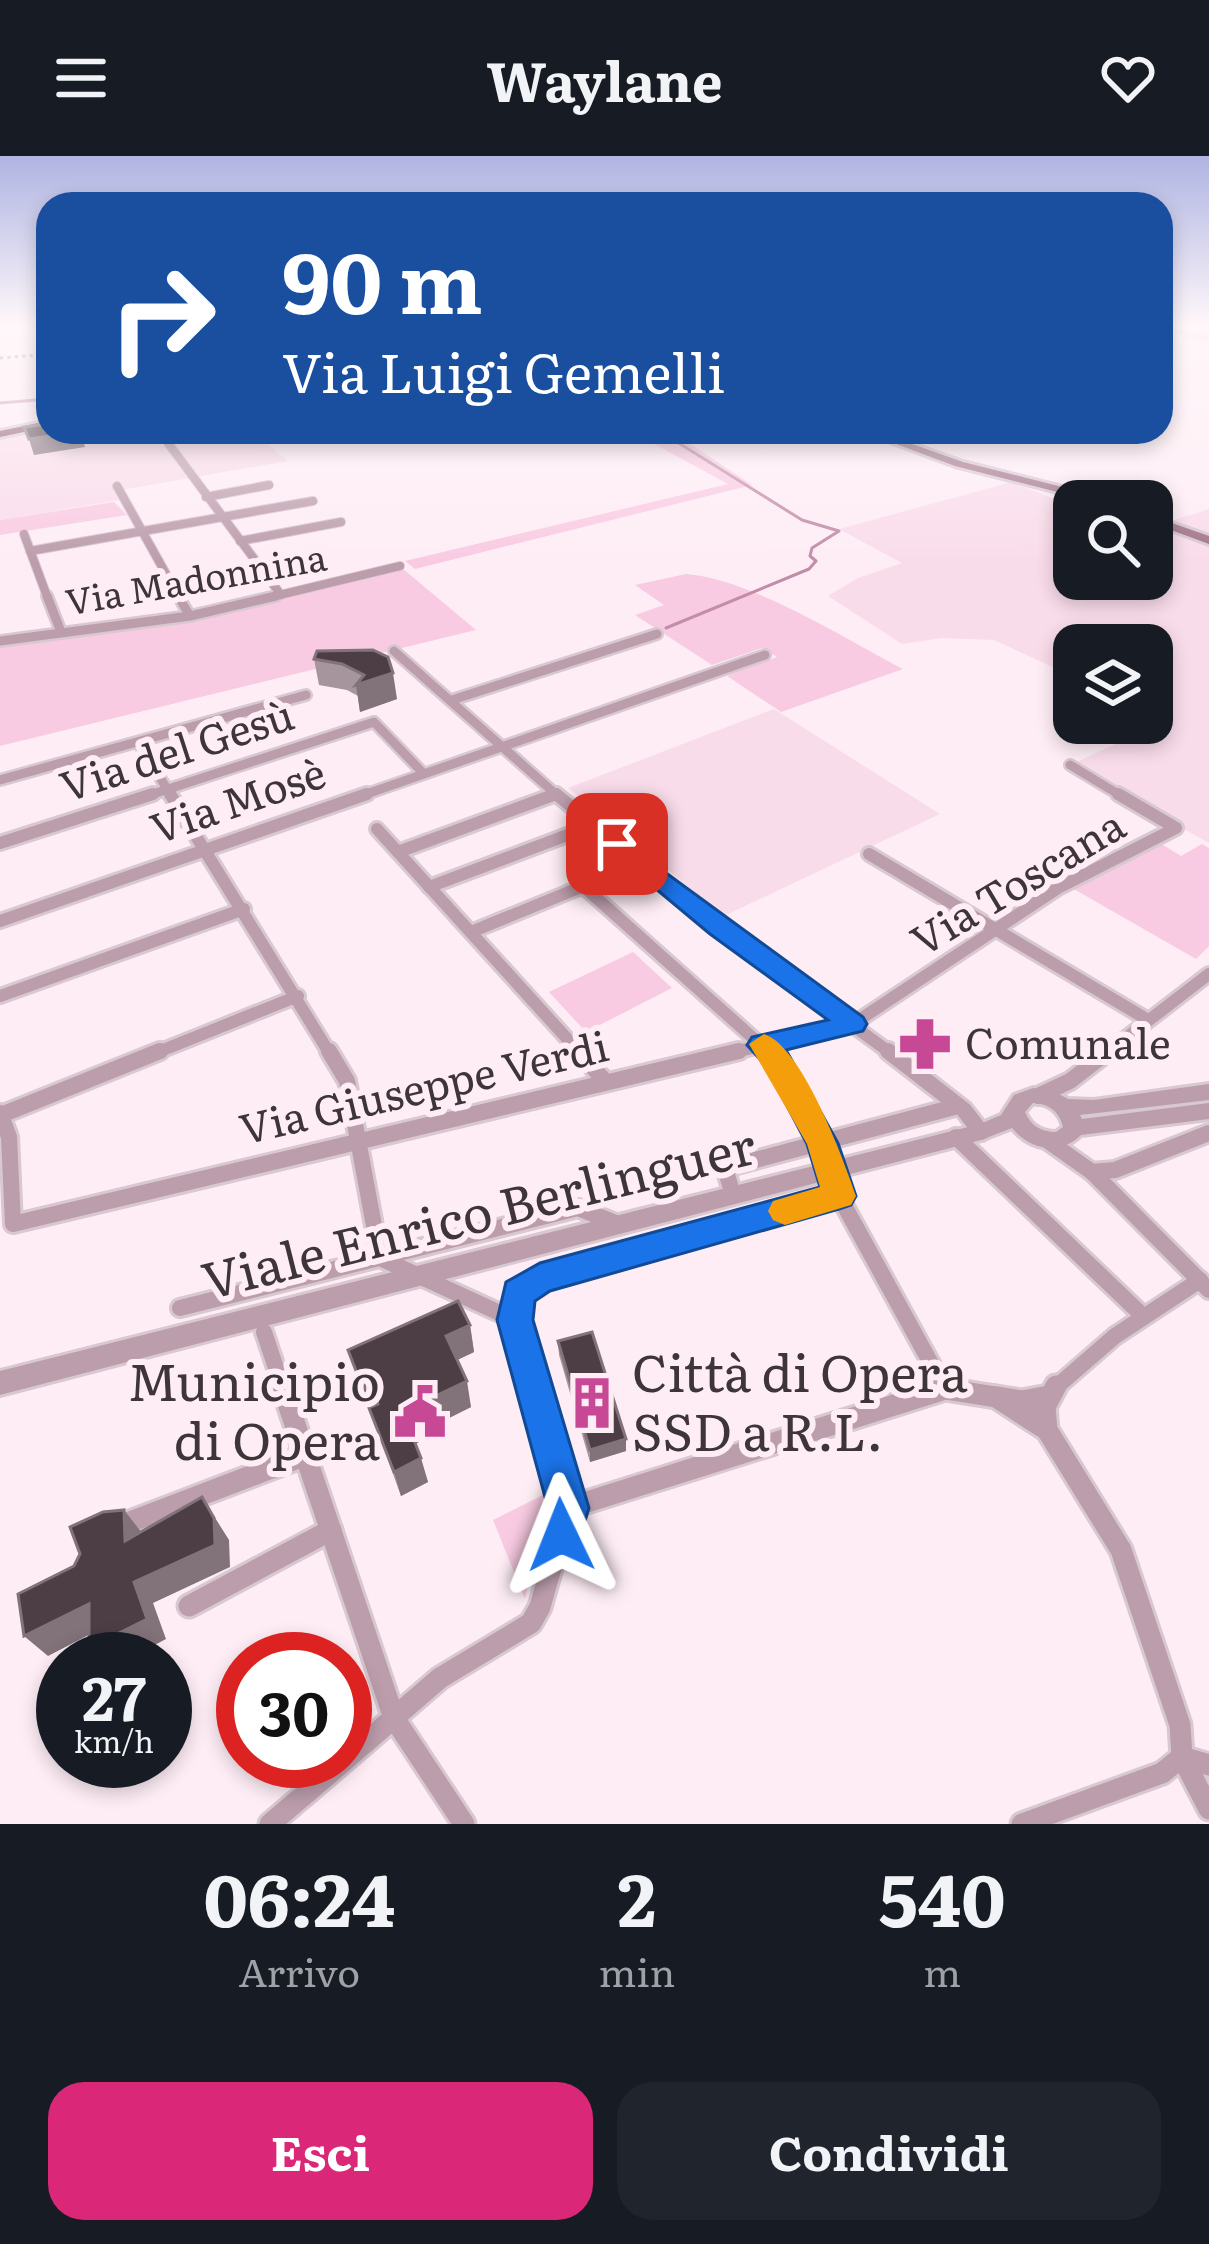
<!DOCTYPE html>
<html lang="it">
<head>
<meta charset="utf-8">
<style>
	:root { --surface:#171b24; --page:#20242c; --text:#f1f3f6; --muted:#9ea1a6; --accent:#db2777 }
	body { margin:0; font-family:Literata,serif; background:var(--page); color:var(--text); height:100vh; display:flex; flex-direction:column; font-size:45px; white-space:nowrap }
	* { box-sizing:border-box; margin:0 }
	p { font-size:39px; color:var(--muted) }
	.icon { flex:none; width:66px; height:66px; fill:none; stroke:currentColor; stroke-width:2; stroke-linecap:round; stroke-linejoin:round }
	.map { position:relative; height:1668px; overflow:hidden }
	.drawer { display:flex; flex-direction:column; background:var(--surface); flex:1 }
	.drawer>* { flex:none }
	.top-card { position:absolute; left:36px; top:36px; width:1137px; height:252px; border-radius:36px; box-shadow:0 6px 18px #0003; background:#1a4fa0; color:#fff; overflow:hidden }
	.controls { position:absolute; left:1053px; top:324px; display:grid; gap:24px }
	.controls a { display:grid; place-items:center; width:120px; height:120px; border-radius:24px; background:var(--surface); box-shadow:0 6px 18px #0003; font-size:60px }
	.speed { position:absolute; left:36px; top:1476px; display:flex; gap:24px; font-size:60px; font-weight:700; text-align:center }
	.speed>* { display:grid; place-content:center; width:156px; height:156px; border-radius:50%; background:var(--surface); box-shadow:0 6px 18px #0003; line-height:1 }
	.speed small { font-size:30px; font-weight:400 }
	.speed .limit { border:18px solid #d22; background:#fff; color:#111 }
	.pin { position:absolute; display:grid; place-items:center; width:102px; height:102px; color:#fff; margin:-51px; border-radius:24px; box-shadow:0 6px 18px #0006 }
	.me { position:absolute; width:132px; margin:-66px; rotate:358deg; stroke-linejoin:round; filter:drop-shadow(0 0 9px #0008) }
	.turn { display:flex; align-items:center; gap:42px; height:252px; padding:0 48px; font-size:54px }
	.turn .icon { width:156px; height:156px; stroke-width:2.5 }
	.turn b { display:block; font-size:84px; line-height:102px }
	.eta { display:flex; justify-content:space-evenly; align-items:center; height:204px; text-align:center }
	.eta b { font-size:72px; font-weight:700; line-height:84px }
	.action { display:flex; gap:24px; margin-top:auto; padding:24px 48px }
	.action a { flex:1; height:138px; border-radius:36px; background:var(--accent); color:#fff; font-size:48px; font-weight:700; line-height:138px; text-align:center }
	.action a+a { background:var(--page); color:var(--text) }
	header { display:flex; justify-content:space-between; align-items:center; height:156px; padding:0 48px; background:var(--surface); font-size:54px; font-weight:700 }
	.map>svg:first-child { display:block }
	.built { fill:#f9dcea }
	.green { fill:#f9cbe2 }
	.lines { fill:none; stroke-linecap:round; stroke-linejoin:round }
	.stream { stroke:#c28da8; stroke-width:3 }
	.minor-far5-casing { stroke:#d8c8cf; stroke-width:9 }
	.minor-far4-casing { stroke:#d8c8cf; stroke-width:10 }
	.minor-far3-casing { stroke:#d8c8cf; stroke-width:14 }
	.minor-far2-casing { stroke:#d8c8cf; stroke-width:18 }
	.minor-far1-casing { stroke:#d8c8cf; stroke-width:22 }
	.minor-casing { stroke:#d8c8cf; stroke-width:27 }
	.tertiary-casing { stroke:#d8c8cf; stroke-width:6 }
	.secondary-casing { stroke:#d8c8cf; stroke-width:6 }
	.trunk-casing { stroke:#d8c8cf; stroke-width:6 }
	.minor-far5 { stroke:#bc9dac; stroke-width:6 }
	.minor-far4 { stroke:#bc9dac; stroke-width:8 }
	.minor-far3 { stroke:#bc9dac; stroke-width:9 }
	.minor-far2 { stroke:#bc9dac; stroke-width:12 }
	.minor-far1 { stroke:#bc9dac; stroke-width:16 }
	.minor { stroke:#bc9dac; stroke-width:21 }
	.tertiary { fill:#bc9dac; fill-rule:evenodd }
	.secondary { fill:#a0738a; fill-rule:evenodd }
	.trunk { fill:#824968; fill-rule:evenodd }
	.rail { stroke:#5d5358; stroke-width:3; stroke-dasharray:3 4.5; stroke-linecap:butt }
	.wall { fill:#a6959d }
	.shaded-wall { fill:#82727a }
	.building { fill:#4d3d45; stroke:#82727a; stroke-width:3 }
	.route { fill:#1a73e8; stroke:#114b97; stroke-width:3 }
	.slow { fill:#f59e0b }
	.labels { text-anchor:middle; stroke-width:12; stroke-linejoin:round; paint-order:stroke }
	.far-street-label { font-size:36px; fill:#3e3539; stroke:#feedf5 }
	.street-label { font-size:42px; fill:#3e3539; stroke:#feedf5 }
	.poi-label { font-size:42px; fill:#3e3539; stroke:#feedf5; text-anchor:start }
	.near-street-label { font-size:51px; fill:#3e3539; stroke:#feedf5 }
	.near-poi-label { font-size:51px; fill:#3e3539; stroke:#feedf5; text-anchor:start }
</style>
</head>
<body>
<header><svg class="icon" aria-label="menu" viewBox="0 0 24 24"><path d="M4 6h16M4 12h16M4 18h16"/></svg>Waylane<svg class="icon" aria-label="heart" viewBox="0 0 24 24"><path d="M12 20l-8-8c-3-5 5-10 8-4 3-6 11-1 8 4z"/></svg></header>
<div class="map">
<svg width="1209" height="1668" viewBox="0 0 1209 1668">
	<rect width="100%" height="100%" fill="#feedf5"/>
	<g class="built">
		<polygon points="48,274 252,276 288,305 121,334 125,343 0,364 0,284"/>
		<polygon points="1012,326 1074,351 1074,423 1152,423 1152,371 1209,353 1209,687 1070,609 1159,568 1152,563 1152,489 1074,489 1074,521 994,484 942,482 902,488 828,440 858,422 902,407 839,373"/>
		<polygon points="774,553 940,658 724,760 568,632"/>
	</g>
	<g class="green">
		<polygon points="632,276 678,276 677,279 752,329 415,413 405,405 728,328"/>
		<polygon points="114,346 127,359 0,379 0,364"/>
		<polygon points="402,412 476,474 0,590 0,487 185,463"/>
		<path d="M686 418C751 423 844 482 903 513L781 556 727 520 777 501 762 492 712 509 635 459 664 449 635 429Z"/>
		<polygon points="1160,687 1181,700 1202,688 1209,692 1209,790 1196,803 1072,732"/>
		<polygon points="633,796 672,832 586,876 549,836"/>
		<polygon points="549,1336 525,1443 493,1364"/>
	</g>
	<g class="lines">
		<g class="stream">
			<polyline points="0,247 48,243"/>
			<polyline points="661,276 802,364 839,375 812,392 810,400 816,405 809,413 666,472"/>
		</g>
		<g class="minor-far5-casing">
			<polyline id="minor-far5" points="160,276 171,290"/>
		</g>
		<g class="minor-far4-casing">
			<g id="minor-far4">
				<polyline points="168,287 281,439"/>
				<polyline points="117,330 180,443"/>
				<polyline points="206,341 269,329"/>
				<polyline points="24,378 48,443"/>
				<polyline points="240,385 341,366"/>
				<polyline points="30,395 313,345"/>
				<polyline points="263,443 400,410"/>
			</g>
		</g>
		<g class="minor-far3-casing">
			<g id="minor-far3">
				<polyline points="47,440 61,476"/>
				<polyline points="178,440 190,460"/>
				<polyline points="0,485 190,460 276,440"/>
				<polyline points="394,495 559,641"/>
				<polyline points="452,544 657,478"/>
				<polyline points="138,586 172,641"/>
				<polyline points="1070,609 1123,641"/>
				<polyline points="0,624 306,539"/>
				<polyline points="144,641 374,566 423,617"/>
				<polyline points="358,641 765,499"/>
				<polyline points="549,641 556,638"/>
			</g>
		</g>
		<g class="minor-far2-casing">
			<g id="minor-far2">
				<polyline points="170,638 330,898"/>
				<polyline points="556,638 719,772 892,898"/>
				<polyline points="377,673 581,898"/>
				<polyline points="0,687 153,638"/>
				<polyline points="398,696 556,638"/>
				<polyline points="869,698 1148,864"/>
				<polyline points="583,730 771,898"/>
				<polyline points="429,731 594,669"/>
				<polyline points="0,765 367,638"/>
				<polyline points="471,776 640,707"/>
				<polyline points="0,840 244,753"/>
				<polyline points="153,898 298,840"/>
				<polyline points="726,898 853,868 1058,732 1176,672 1118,638"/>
				<polyline points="1105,898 1209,818"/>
			</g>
		</g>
		<g class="minor-far1-casing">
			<g id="minor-far1">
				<polyline points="329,895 347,925 380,1102 515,1164 535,1233"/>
				<polyline points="578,895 605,925"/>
				<polyline points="767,895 822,987 839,1040 945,1233"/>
				<polyline points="888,895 964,954 981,976"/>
				<polyline points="1038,940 1070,925 1109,895"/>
				<polyline points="0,957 9,981 13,1068 739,895"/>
				<polyline points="1,959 160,895"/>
				<polyline points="956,981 1143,1160"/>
				<polyline points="1048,985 1092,1016 1209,1134"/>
				<polyline points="1092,1016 1115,1014 1209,977"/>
				<polyline points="733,1039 725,1012 958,950"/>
				<polyline points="180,1152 578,1052 618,1068"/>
				<polyline points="515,1164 519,1137 540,1122 839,1040"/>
				<polyline points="264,1176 283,1233"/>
				<polyline points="1054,1233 1115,1180 1200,1124"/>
			</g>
		</g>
		<g class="minor-casing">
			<g id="minor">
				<polyline points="282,1230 394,1562 464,1668"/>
				<polyline points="1056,1230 1045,1251 1047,1274 1121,1394 1180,1569 1182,1601"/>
				<polyline points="1047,1274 996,1241 1022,1245 1049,1240"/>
				<polyline points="568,1352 945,1233 996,1241"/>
				<polyline points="130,1366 306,1299"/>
				<polyline points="189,1450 331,1374"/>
				<polyline points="1182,1601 1209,1653"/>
				<polyline points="1182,1601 1209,1609"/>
				<polyline points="345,1604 440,1522 531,1467 540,1451 568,1352 534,1230"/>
				<polyline points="270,1668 344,1605"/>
				<polyline points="1022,1668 1162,1617 1182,1601"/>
			</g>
		</g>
		<g class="tertiary-casing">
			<g id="tertiary">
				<polygon points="1161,172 1209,180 1209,184 1162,173"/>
				<path d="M1209 928V944L1080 959 1082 963 1209 947V963L1081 979C1060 1000 1030 994 1012 972L981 984 0 1239V1215L980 968 1001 959 1014 939 1033 932 1057 937 1068 943 1094 944ZM1033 947C1048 947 1060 956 1063 971L1056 976C1041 976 1031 970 1025 956Z"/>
			</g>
		</g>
		<g class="secondary-casing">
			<g id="secondary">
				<polygon points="864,276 878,276 963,306 1086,337 1102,336 1122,345 1078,345 1077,341 955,310"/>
				<polygon points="1152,360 1209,380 1209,388 1152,367"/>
			</g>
		</g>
		<g class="trunk-casing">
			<polygon id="trunk" points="48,265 48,271 0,281 0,275"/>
		</g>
		<use href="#minor-far5" class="minor-far5"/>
		<use href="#minor-far4" class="minor-far4"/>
		<use href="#minor-far3" class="minor-far3"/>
		<use href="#minor-far2" class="minor-far2"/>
		<use href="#minor-far1" class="minor-far1"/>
		<use href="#minor" class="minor"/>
		<use href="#tertiary" class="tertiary"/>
		<use href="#secondary" class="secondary"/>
		<use href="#trunk" class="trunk"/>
		<polyline class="rail" points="0,202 48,198"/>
	</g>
	<g class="wall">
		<polygon points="373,494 397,543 360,556 358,540 347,534 319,529 314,503"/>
		<polygon points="470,1169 474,1196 457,1204 471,1251 435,1269 437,1277 415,1288 428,1326 401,1340 369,1252 377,1248 374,1242 366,1246 348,1194"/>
		<polygon points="558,1185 626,1295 590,1306 559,1199"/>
	</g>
	<g class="shaded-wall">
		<polygon points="80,276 85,291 34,299 29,283"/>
		<polygon points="393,517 397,543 360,556 356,529"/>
		<polygon points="470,1169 474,1196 451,1207 446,1180"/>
		<polygon points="366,1216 374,1242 366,1246 358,1220"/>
		<polygon points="467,1225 471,1251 435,1269 437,1277 413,1289 406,1264 427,1244"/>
		<polygon points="626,1283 626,1295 590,1306 590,1294"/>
		<polygon points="421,1302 428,1326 401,1340 394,1316"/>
		<polygon points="202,1341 229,1384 230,1411 153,1447 166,1483 128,1503 101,1503 89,1492 134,1426"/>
		<polygon points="124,1354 142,1377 125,1385"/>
		<polygon points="89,1448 110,1468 48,1500 24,1480"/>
	</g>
	<g class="building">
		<polygon points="48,268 48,276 77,276 29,283 24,271"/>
		<polygon points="373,494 388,501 393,517 356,529 364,519 342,508 314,503 317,495"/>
		<polygon points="458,1145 470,1169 446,1180 467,1225 427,1244 430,1252 406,1264 421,1302 394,1316 369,1252 378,1248 366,1216 358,1220 348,1194"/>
		<polygon points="592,1176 626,1283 590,1294 558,1185"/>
		<polygon points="202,1341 214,1362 215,1389 134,1426 147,1463 89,1492 89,1448 24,1480 18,1438 74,1410 80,1398 70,1371 103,1356 124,1354 125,1385"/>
	</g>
	<linearGradient id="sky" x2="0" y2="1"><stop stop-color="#afb4e2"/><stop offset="0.42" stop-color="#fff7fa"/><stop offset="1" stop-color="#fff7fa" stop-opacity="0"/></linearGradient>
	<rect width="1209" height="405" fill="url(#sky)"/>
	<polygon class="route" points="617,681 863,861 867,868 863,875 786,894 838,987 856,1040 851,1049 839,1053 550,1135 535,1145 533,1164 589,1352 576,1394 561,1400 547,1394 541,1379 548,1352 497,1164 506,1126 540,1107 820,1031 807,988 766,910 747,889 752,881 828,864 710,778 608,693 605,688"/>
	<path class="slow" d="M764 878C802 890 843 1002 856 1040L851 1049 785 1069 773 1064 768 1055 773 1045 820 1031 807 988 749 888Z"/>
	<defs>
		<g id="pharmacy-bare" transform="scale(4.14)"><path d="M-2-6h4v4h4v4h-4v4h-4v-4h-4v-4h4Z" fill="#c74894" stroke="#feedf5" stroke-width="2.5" paint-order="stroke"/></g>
		<g id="building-bare" transform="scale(4.14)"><path d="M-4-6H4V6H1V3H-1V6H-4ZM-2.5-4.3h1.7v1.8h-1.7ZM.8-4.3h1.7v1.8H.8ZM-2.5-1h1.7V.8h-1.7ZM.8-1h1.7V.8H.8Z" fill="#c74894" stroke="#feedf5" stroke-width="2.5" paint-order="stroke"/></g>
		<g id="civic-bare" transform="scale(4.14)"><path d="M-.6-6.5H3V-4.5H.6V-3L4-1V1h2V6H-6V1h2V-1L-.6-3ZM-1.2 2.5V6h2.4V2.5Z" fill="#c74894" stroke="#feedf5" stroke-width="2.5" paint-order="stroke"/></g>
	</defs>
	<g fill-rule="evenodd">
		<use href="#pharmacy-bare" x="925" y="888"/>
		<use href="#building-bare" x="592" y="1247"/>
		<use href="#civic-bare" x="420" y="1256"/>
	</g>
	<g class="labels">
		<g class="far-street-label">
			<text transform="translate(196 424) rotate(-10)" y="13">Via Madonnina</text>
		</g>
		<g class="street-label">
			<text transform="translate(177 595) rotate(-18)" y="15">Via del Gesù</text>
			<text transform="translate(238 645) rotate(-19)" y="15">Via Mosè</text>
			<text transform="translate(1018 727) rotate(-31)" y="15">Via Toscana</text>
			<text transform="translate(424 932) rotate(-13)" y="15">Via Giuseppe Verdi</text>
		</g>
		<g class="poi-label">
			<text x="965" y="903">Comunale</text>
		</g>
		<g class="near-street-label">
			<text transform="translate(479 1058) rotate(-14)" y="18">Viale Enrico Berlinguer</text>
		</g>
		<g class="near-poi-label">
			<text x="632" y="1236">Città di Opera<tspan x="632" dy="59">SSD a R.L.</tspan></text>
			<text x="380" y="1245" text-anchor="end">Municipio<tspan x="380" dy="59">di Opera</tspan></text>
		</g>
	</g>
</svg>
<div class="controls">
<a><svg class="icon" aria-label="search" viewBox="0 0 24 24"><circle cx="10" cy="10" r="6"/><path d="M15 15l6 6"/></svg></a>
<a><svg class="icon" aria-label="layers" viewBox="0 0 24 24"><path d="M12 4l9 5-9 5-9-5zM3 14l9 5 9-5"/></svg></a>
</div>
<div class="speed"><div>27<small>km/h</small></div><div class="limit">30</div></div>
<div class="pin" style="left:617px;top:688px;background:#d93025"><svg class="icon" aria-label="arrive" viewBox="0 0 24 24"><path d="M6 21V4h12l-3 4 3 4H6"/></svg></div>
<svg class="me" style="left:561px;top:1379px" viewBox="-20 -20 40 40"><path d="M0-17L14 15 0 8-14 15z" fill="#1a73e8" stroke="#fff" stroke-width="4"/></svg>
<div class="top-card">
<div class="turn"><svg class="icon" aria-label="right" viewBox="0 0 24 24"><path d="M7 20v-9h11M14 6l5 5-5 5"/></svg><div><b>90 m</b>Via Luigi Gemelli</div></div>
</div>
</div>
<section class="drawer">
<div class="eta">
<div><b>06:24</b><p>Arrivo</p></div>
<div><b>2</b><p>min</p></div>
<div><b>540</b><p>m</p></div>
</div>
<div class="action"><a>Esci</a><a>Condividi</a></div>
</section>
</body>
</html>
